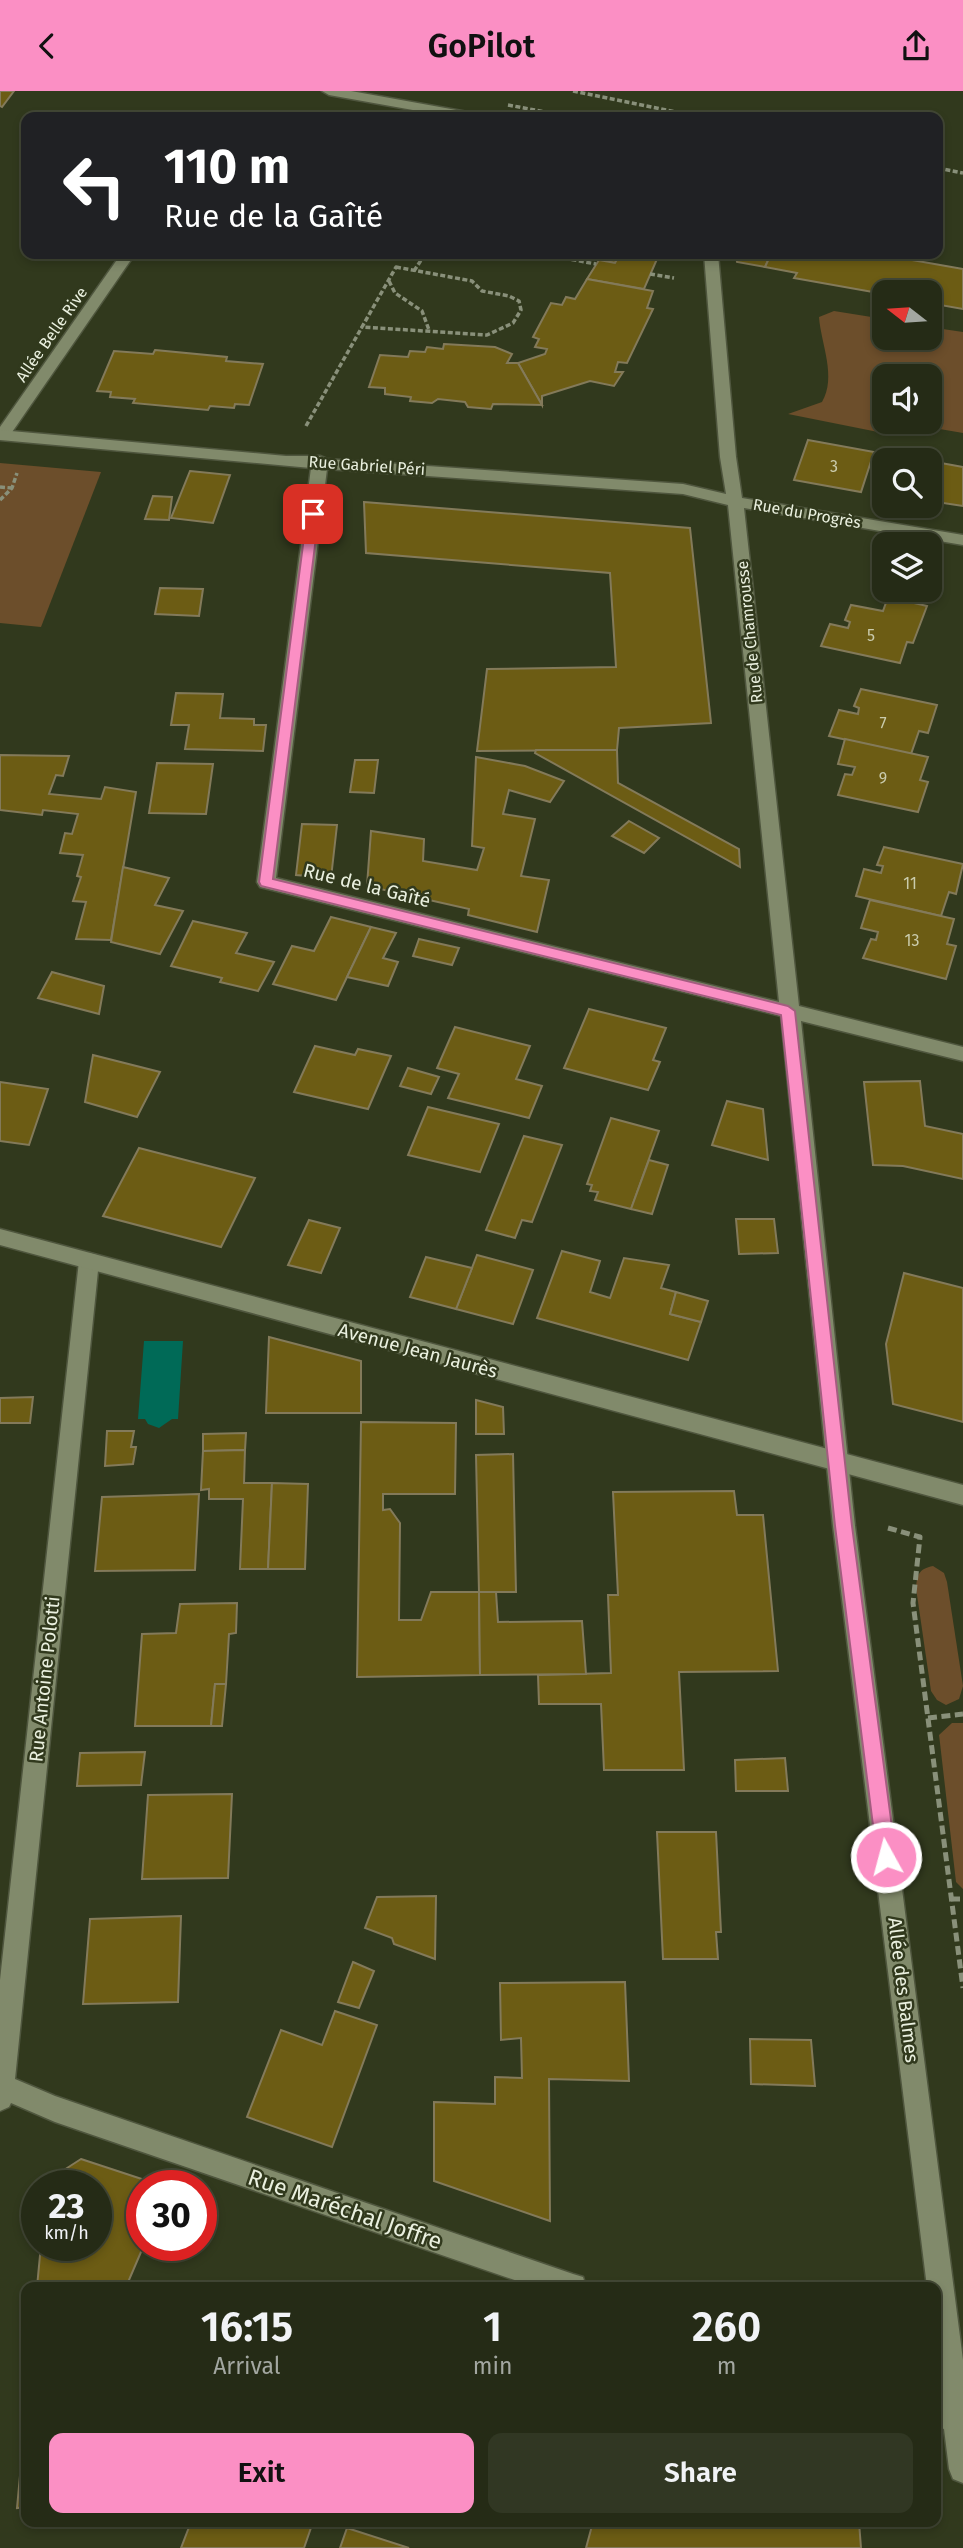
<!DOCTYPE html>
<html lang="en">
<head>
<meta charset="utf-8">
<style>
	:root { --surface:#252b16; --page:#313723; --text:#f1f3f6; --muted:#a3a7a1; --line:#424735; --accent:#fb8fc4 }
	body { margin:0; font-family:"Fira Sans",sans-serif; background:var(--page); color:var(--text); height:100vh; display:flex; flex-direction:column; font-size:26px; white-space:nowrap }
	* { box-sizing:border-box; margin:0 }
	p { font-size:23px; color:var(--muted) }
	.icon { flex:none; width:38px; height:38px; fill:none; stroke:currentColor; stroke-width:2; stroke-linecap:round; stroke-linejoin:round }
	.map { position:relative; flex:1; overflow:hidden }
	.sheet { position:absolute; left:21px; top:2191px; width:920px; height:245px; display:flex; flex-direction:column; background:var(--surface); border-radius:14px; box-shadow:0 4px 10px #0003,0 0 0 2px var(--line) }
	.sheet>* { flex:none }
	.top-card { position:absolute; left:21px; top:21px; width:922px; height:147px; border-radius:14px; box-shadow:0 4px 10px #0003,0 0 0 2px var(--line); background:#202124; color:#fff; overflow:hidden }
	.needle { width:46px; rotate:287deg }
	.controls { position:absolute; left:872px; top:189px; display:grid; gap:14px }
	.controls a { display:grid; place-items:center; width:70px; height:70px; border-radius:14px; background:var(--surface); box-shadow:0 4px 10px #0003,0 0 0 2px var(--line); font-size:35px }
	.speed { position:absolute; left:21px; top:2079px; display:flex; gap:14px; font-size:35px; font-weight:700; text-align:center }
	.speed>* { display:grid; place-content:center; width:91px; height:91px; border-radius:50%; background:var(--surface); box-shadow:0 4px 10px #0003,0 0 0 2px var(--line); line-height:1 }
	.speed small { font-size:18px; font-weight:400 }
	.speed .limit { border:10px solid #d22; background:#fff; color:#111 }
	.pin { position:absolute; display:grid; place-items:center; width:60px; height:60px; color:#fff; margin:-30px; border-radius:14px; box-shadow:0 4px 10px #0006 }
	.me { position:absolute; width:77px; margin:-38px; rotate:353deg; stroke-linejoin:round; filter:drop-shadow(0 0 5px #0008) }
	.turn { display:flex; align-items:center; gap:24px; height:147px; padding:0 28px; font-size:32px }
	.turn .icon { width:91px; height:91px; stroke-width:2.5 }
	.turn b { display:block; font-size:49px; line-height:60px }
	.eta { display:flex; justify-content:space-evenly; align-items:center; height:119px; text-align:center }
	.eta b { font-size:42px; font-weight:600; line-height:49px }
	.cta { display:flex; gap:14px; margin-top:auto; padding:14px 28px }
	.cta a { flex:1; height:80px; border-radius:14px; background:var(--accent); color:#111; font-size:28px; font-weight:600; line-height:80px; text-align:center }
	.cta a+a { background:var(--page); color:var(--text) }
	header { display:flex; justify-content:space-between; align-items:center; height:91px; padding:0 28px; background:var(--accent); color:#111; font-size:32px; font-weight:600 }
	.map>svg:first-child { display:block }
	.green { fill:#6c4e2b; fill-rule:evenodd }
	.water { fill:#006a57 }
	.building { fill:#6c5c14; stroke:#837a5a; stroke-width:2 }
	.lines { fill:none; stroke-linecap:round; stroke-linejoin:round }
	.service-casing { stroke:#4f563e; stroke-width:3 }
	.minor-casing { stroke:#4f563e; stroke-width:3 }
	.tertiary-casing { stroke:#4f563e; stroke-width:3 }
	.path-far1 { stroke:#89907a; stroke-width:3.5; stroke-dasharray:5 2.5; stroke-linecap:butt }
	.path { stroke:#89907a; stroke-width:5; stroke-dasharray:9 4.5; stroke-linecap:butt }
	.service { fill:#818a6b; fill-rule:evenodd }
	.minor { fill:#818a6b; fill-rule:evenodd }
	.tertiary { fill:#818a6b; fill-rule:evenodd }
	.route { fill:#fb8fc4; stroke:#a35d7f; stroke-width:2 }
	.labels { text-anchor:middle; stroke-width:5; stroke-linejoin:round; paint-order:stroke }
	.far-street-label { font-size:16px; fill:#eaf0df; stroke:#31391d }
	.number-label { font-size:16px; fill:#cacbac }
	.street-label { font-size:19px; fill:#eaf0df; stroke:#31391d }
	.near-street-label { font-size:23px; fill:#eaf0df; stroke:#31391d }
</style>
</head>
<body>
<header><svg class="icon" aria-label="back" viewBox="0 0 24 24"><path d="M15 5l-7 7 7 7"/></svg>GoPilot<svg class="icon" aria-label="share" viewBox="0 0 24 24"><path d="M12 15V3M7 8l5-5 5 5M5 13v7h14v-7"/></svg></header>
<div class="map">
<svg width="963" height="2457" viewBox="0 0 963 2457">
	<rect width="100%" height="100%" fill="#31391d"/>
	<g class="green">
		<path d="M834 220 884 228V247H929V236L963 241V342L899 331 893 344 788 323 822 311C837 286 821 253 819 226ZM884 285H929V331H884Z"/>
		<polygon points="0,372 101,381 41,536 0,532"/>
		<path d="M933 1475 944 1482 947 1491 963 1595 959 1608 946 1614 937 1609 931 1600 916 1497C917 1483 919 1478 933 1475Z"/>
		<polygon points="952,1632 963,1632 963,1798 956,1791 940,1652 939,1644"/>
	</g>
	<polygon class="water" points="144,1250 183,1250 178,1328 172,1328 159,1337 148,1333 145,1328 138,1328"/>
	<g class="building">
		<polygon points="0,0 14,0 2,16 0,15"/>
		<polygon points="566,163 620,163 615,172"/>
		<polygon points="620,163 657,168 644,198 587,188 599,169 615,172"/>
		<polygon points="736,163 771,163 765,176 737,171"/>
		<polygon points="771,163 878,163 963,178 963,218 929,212 929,201 884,203 794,187 797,182 765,176"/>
		<polygon points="587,188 653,200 647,217 653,218 627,272 618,271 615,281 623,281 614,295 590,290 542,305 542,314 518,272 545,263 547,258 535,256 539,248 533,246 551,212 562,214 566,206 575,208"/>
		<polygon points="444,253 495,256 512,263 507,272 518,272 542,314 493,313 491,318 468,316 465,311 438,308 432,312 410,310 411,306 385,303 385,297 369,296 380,264 408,266 410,260 425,261 427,256 443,258"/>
		<polygon points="155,259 227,266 226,270 263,273 249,314 235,313 234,317 210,315 208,319 133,312 135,308 110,306 111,301 97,300 114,260 153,263"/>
		<polygon points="808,349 874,361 861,401 794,389"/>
		<polygon points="941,372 963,376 963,415 930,410"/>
		<polygon points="190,380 230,384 213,432 171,427"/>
		<polygon points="153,405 172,406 169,429 145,428"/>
		<polygon points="364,411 690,437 711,632 619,637 617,659 477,660 487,578 616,576 610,482 366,462"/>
		<polygon points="160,497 203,498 199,525 155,523"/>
		<polygon points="888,506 927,515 913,552 907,551 900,572 821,555 830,533 848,537 850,531 845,529 851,514 883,520"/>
		<polygon points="861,598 937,614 928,642 919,640 911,663 829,645 839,619 858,623 859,617 854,615"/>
		<polygon points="176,602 223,603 220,627 254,628 254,634 266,634 263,660 185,658 189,634 171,634"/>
		<polygon points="845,648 928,666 920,689 928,691 918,721 838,704 845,683 852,684 855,676 838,673"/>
		<polygon points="536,659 617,659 618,692 739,758 740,776 535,662"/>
		<polygon points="0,664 69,665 63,685 56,684 49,703 101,708 105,696 136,701 111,849 76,848 86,811 73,810 81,786 77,785 83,764 60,762 65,742 72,743 78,723 43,719 42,724 0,719"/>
		<polygon points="476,666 525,675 564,690 550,711 509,699 503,723 535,728 521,785 549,789 537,841 468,824 469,818 367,795 371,740 424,748 423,770 477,779 484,757 472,755"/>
		<polygon points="355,669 378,669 374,702 350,701"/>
		<polygon points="157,672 213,673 206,723 149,722"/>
		<polygon points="629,730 659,747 644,762 612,745"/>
		<polygon points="302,733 337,734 331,787 296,784"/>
		<polygon points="884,756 963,773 956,803 949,801 941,825 856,805 864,778 881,782 883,775 877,774"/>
		<polygon points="123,776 169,787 155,814 183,820 160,863 111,851"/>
		<polygon points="870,809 954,828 947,853 956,855 946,888 863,867 871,848 876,849 878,841 861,837"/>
		<polygon points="331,826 371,836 336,909 273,893 292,855 314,860"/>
		<polygon points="193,830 247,842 236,862 274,871 258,900 220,891 222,887 171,875"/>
		<polygon points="371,836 396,842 383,867 398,871 388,895 347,886"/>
		<polygon points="419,848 459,857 452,874 413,865"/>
		<polygon points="52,881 104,895 99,923 38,907"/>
		<polygon points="589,918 666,937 653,969 660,971 648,999 564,977"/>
		<polygon points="455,936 530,955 516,988 542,995 529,1027 448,1007 459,983 437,977"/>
		<polygon points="315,955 355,964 358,958 391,965 368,1018 294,1001"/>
		<polygon points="93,964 160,981 137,1026 85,1011"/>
		<polygon points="408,977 439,986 431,1003 400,995"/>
		<polygon points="920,990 925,1035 963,1043 963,1088 903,1075 873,1074 864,991"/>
		<polygon points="0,991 48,998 29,1054 0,1050"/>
		<polygon points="727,1010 763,1018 768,1069 712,1054"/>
		<polygon points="428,1016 499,1033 480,1081 408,1064"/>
		<polygon points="611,1027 659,1040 631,1118 595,1109 598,1101 590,1100 592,1094 587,1093"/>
		<polygon points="524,1045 562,1054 532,1131 522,1129 515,1147 486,1139"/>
		<polygon points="139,1057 255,1087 221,1156 103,1125"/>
		<polygon points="649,1069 668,1074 652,1123 631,1118"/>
		<polygon points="736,1128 774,1128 778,1162 739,1163"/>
		<polygon points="309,1129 340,1137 321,1182 288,1174"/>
		<polygon points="562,1160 600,1170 590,1201 610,1207 624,1167 669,1174 661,1197 676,1201 670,1223 701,1231 688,1269 537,1227"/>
		<polygon points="477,1164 533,1179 513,1233 456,1218"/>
		<polygon points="426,1166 472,1177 456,1218 410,1206"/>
		<polygon points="904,1182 963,1197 963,1331 893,1313 886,1253"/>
		<polygon points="676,1201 708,1210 701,1231 670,1223"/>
		<polygon points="269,1246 361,1270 361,1322 266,1322"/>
		<polygon points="33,1306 30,1332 0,1332 0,1307"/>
		<polygon points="476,1309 503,1316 504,1343 476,1343"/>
		<polygon points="361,1331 456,1332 455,1403 383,1403 383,1419 390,1418 400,1432 399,1529 421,1529 431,1501 479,1501 480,1584 357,1586"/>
		<polygon points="107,1340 134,1340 131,1356 136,1356 133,1373 105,1375"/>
		<polygon points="246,1342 245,1359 203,1360 203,1343"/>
		<polygon points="245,1359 244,1392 272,1392 268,1478 240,1478 243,1408 209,1408 209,1398 201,1399 203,1360"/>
		<polygon points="513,1363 516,1501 479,1501 476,1364"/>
		<polygon points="272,1392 308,1393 305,1478 268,1478"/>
		<polygon points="734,1400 737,1424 763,1424 778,1580 679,1581 684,1679 604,1679 601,1613 539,1613 538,1584 611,1582 608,1504 618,1504 613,1401"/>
		<polygon points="199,1403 195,1479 95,1480 102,1406"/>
		<polygon points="479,1501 496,1501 498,1531 582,1530 586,1583 480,1584"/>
		<polygon points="237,1512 236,1542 229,1543 226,1593 215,1593 211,1635 135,1635 142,1543 176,1542 180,1513"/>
		<polygon points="215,1593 226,1593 222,1635 211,1635"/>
		<polygon points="145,1661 141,1694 77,1695 80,1662"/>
		<polygon points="785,1667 788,1700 736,1700 735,1669"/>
		<polygon points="232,1703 228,1787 142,1788 148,1704"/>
		<polygon points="657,1741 716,1741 721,1841 716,1841 718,1868 663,1868"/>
		<polygon points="436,1805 435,1868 394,1853 392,1847 365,1837 377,1806"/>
		<polygon points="181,1825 178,1911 83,1913 90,1828"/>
		<polygon points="353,1871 374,1880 359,1917 338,1911"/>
		<polygon points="625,1891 629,1990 549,1988 550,2130 434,2090 434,2011 495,2013 495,1986 522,1987 521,1947 501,1949 500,1892"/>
		<polygon points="335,1920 377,1934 332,2056 247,2026 281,1939 322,1954"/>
		<polygon points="750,1948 811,1949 815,1995 751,1993"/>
		<polygon points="81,2068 163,2095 142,2095 144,2154 126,2196 37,2196 41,2154 96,2154 96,2095 47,2095 47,2090"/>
		<polygon points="26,2320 26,2416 17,2417"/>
		<polygon points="191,2431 313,2431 304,2457 181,2457"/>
		<polygon points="593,2431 859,2431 861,2457 586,2457"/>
		<polygon points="347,2437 409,2457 340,2457"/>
	</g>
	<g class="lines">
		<g class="service-casing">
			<polygon id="service" points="121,163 135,163 8,347 0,348 0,336"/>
		</g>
		<g class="minor-casing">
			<g id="minor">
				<polygon points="322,0 351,0 473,22 480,26 452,26 329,4"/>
				<path d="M704 163H718L736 366 742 407 963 444V454L744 417 799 915 963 956V970L801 930 855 1435 963 2269V2392L953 2388 949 2378 944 2338 936 2335V2307L940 2309 936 2275V2196H927L833 1435 781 925 260 796 257 791 311 377 0 349V339L286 365H320L327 368 683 393 726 403 720 366ZM327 378 683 403 728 414 779 911 276 787Z"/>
				<polygon points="89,1162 96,1164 99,1170 15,1988 55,2005 573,2183 583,2186 586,2196 535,2196 55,2031 11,2012 9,2016 0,2020 0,1889 79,1170 82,1164"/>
			</g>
		</g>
		<g class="tertiary-casing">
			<polygon id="tertiary" points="0,1138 963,1394 963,1414 0,1154"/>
		</g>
		<g class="path-far1">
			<polyline points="573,0 700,26"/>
			<polyline points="508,14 572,26"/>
			<polyline points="938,77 963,82"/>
			<polyline points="542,163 596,173"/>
			<polygon points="396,176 472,190 482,200 509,205 519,210 521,219 513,232 487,244 362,236"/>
			<polyline points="414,180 425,163"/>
			<polyline points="650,183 674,187"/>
			<polyline points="389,190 395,202 422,220 429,239"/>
			<polyline points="306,335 362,236"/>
			<polyline points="0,396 12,397"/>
			<polyline points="0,409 12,397 17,382"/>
		</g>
		<g class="path">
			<polyline points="888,1437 920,1446 913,1512 963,1897"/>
			<polyline points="928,1627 963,1623"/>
			<polyline points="951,1808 963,1808"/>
		</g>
		<use href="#service" class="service"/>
		<use href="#minor" class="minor"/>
		<use href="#tertiary" class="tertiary"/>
	</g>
	<polygon class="route" points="313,419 319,423 273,788 788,915 795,920 852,1435 896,1766 893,1772 886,1775 880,1772 877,1766 835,1435 781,924 261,795 259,791 307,423"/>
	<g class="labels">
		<g class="far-street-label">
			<text transform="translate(51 243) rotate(-55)" y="6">Allée Belle Rive</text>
			<text transform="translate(367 374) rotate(4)" y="6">Rue Gabriel Péri</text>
			<text transform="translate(807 422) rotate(10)" y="6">Rue du Progrès</text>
			<text transform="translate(749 541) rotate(-96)" y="6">Rue de Chamrousse</text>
		</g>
		<g class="number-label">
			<text x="834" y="381">3</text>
			<text x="871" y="550">5</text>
			<text x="883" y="638">7</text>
			<text x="883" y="693">9</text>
			<text x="910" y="798">11</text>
			<text x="912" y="855">13</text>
		</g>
		<g class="street-label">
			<text transform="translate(367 794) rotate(14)" y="7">Rue de la Gaîté</text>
			<text transform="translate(418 1259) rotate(15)" y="7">Avenue Jean Jaurès</text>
			<text transform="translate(44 1588) rotate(-84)" y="7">Rue Antoine Polotti</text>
			<text transform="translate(904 1899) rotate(83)" y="7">Allée des Balmes</text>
		</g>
		<g class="near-street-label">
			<text transform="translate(345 2118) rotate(19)" y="8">Rue Maréchal Joffre</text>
		</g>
	</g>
</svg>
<div class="controls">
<a><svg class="needle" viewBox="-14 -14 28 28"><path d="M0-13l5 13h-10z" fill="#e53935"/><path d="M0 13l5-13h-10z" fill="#a3a7a1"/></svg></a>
<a><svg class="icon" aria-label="sound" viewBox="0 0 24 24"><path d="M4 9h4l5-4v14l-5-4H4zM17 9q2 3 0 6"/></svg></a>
<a><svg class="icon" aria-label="search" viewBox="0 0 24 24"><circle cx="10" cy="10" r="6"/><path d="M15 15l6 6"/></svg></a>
<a><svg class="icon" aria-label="layers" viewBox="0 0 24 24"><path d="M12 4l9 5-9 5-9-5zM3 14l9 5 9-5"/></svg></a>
</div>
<div class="speed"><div>23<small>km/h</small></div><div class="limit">30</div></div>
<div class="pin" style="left:313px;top:423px;background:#d93025"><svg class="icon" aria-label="arrive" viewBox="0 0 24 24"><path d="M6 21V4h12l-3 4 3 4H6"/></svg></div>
<svg class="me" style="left:886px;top:1766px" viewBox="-20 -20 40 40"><circle r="17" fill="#fb8fc4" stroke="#fff" stroke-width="3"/><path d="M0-11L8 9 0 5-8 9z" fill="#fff"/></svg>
<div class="top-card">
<div class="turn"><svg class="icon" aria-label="left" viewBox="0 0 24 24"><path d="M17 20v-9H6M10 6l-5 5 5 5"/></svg><div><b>110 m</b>Rue de la Gaîté</div></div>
</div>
<section class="sheet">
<div class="eta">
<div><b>16:15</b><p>Arrival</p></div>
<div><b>1</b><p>min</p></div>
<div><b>260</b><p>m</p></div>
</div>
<div class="cta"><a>Exit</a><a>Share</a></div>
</section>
</div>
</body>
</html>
